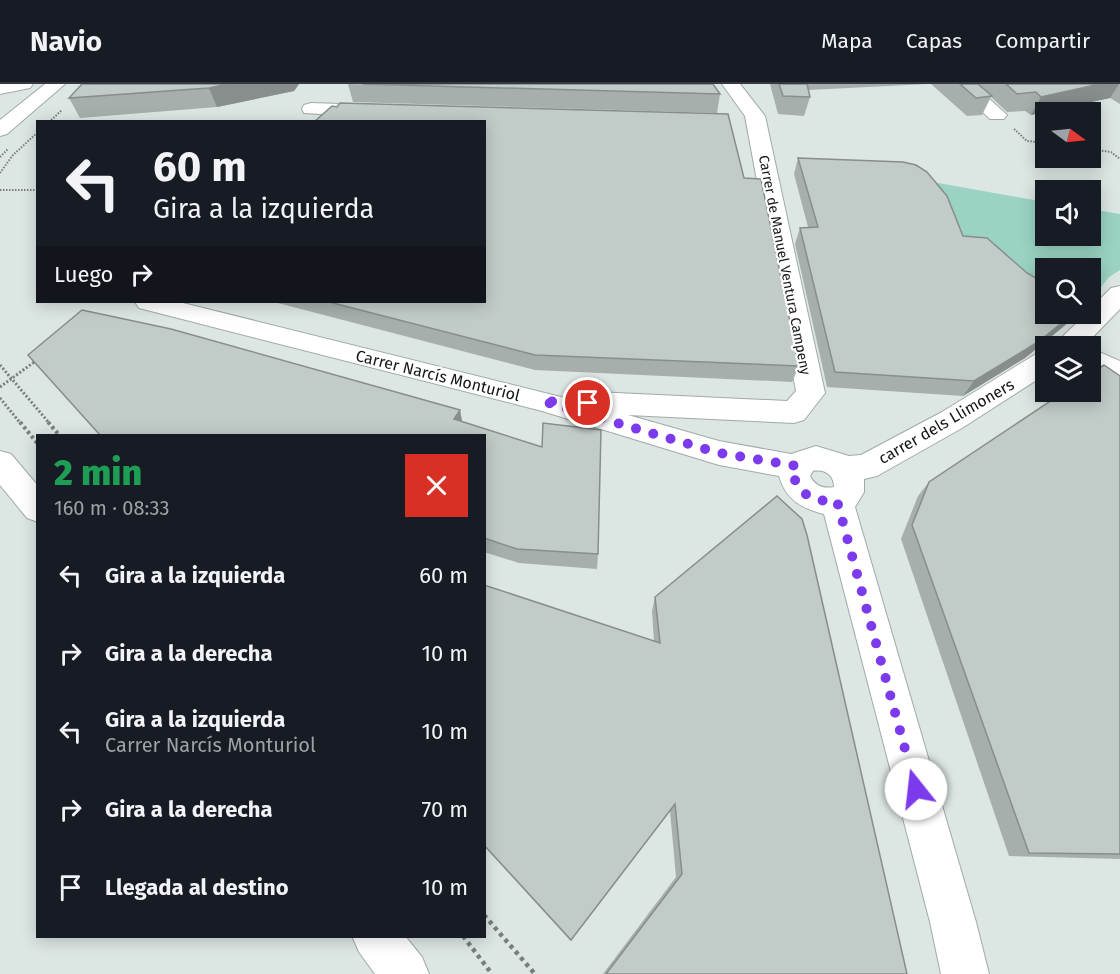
<!DOCTYPE html>
<html lang="es">
<head>
<meta charset="utf-8">
<style>
	:root { --surface:#171b24; --page:#20242c; --text:#f1f3f6; --muted:#9ea1a6; --line:#363941 }
	body { margin:0; font-family:"Fira Sans",sans-serif; background:var(--page); color:var(--text); height:100vh; display:flex; flex-direction:column; font-size:22px; white-space:nowrap }
	* { box-sizing:border-box; margin:0 }
	p { font-size:20px; color:var(--muted) }
	.icon { flex:none; width:33px; height:33px; fill:none; stroke:currentColor; stroke-width:2; stroke-linecap:round; stroke-linejoin:round }
	.map { position:relative; flex:1; overflow:hidden }
	.panel { position:absolute; left:36px; top:350px; width:450px; height:504px; display:flex; flex-direction:column; background:var(--surface); border-radius:0px; box-shadow:0 3px 15px #0003 }
	.panel>* { flex:none }
	.banner { position:absolute; left:36px; top:36px; width:450px; height:183px; border-radius:0px; box-shadow:0 3px 15px #0003; background:#171b24; color:var(--text); overflow:hidden }
	.needle { width:39px; rotate:105deg }
	.fabs { position:absolute; left:1035px; top:18px; display:grid; gap:12px }
	.fabs a { display:grid; place-items:center; width:66px; height:66px; border-radius:0px; background:var(--surface); box-shadow:0 3px 15px #0003; font-size:30px }
	.pin { position:absolute; display:grid; place-items:center; width:51px; height:51px; color:#fff; margin:-26px; border:3px solid #fff; border-radius:50%; box-shadow:0 2px 6px #0007 }
	.me { position:absolute; width:66px; margin:-33px; rotate:344deg; stroke-linejoin:round; filter:drop-shadow(0 0 4px #0008) }
	.turn { display:flex; align-items:center; gap:21px; height:126px; padding:0 18px; font-size:27px }
	.turn .icon { width:78px; height:78px; stroke-width:2.5 }
	.turn b { display:block; font-size:42px; line-height:51px }
	.then { display:flex; align-items:center; height:57px; padding:0 18px; background:#0003; gap:12px; font-size:22px }
	.round { display:grid; place-items:center; flex:none; width:63px; height:63px; border-radius:0px; background:var(--page) }
	.summary { display:flex; align-items:center; justify-content:space-between; height:102px; padding:0 18px }
	h1 { font-size:36px; font-weight:800; line-height:45px; color:#1e9e55 }
	ul { padding:0; list-style:none }
	li { display:flex; align-items:center; gap:18px; height:78px; padding:0 18px }
	li div { flex:1 }
	li b { display:block; font-size:22px }
	li em { font-style:normal }
	header { display:flex; align-items:center; gap:36px; box-sizing:border-box; height:84px; padding:0 30px; background:var(--surface); border-bottom:2px solid var(--line) }
	header strong { font-size:28px }
	nav { display:flex; gap:33px; margin-inline-start:auto; font-size:21px }
	.map>svg:first-child { display:block }
	.green { fill:#9ad3c3 }
	.lines { fill:none; stroke-linecap:round; stroke-linejoin:round }
	.minor-casing { stroke:#a1aaa7; stroke-width:2 }
	.path-far3 { stroke:#787f7d; stroke-width:2; stroke-dasharray:1.5 1.5; stroke-linecap:butt }
	.path-far2 { stroke:#787f7d; stroke-width:3; stroke-dasharray:2 2; stroke-linecap:butt }
	.path-far1 { stroke:#787f7d; stroke-width:4; stroke-dasharray:3 3; stroke-linecap:butt }
	.path { stroke:#787f7d; stroke-width:4.5; stroke-dasharray:4 4; stroke-linecap:butt }
	.minor { fill:#fff; fill-rule:evenodd }
	.wall { fill:#a6afac }
	.shaded-wall { fill:#878e8c }
	.building { fill:#c1cbc8; stroke:#878e8c; stroke-width:1.5 }
	.route { stroke:#7c3aed; stroke-width:10; stroke-dasharray:0 18 }
	.labels { text-anchor:middle; stroke-width:4.5; stroke-linejoin:round; paint-order:stroke }
	.far-street-label { font-size:14px; fill:#131716; stroke:#fff }
	.street-label { font-size:16px; fill:#131716; stroke:#fff }
</style>
</head>
<body>
<header>
<strong>Navio</strong>
<nav><a>Mapa</a><a>Capas</a><a>Compartir</a></nav>
</header>
<div class="map">
<svg width="1120" height="890" viewBox="0 0 1120 890">
	<rect width="100%" height="100%" fill="#dce6e3"/>
	<polygon class="green" points="916,95 1045,118 1046,152 1090,152 1091,125 1120,130 1120,186 1109,193 1091,216 1090,184 1046,184 1045,220 961,152"/>
	<g class="lines">
		<g class="minor-casing">
			<g id="minor">
				<polygon points="0,0 33,0 30,4 0,10"/>
				<polygon points="45,0 65,0 7,50 0,52 0,36"/>
				<path d="M722 0H740L765 32 825 309 804 336 794 339 628 331 719 357 791 370 816 362 849 372 861 371 942 328 1036 270 1046 268V290L962 344 877 392 864 395V408L855 423 976 838 989 890H941L930 838 824 430C801 424 786 416 779 392L719 381 542 327 139 224 135 218H179L581 318 585 312 595 308 787 317 796 307 745 32ZM813 387C825 385 834 391 834 403 823 405 815 402 810 392Z"/>
				<polygon points="953,0 973,0 1007,31 1004,35 990,35"/>
				<polygon points="311,19 370,21 377,23 380,27 377,31 370,33 304,29 302,25 304,21"/>
				<polygon points="1120,202 1120,225 1084,262 1056,262 1059,256 1086,230 1090,230 1090,225 1111,204"/>
				<polygon points="1090,264 1120,277 1120,299 1090,285"/>
				<polygon points="0,367 11,370 38,402 38,438 27,434 0,401"/>
				<polygon points="352,852 405,852 422,873 429,890 375,890 359,868"/>
			</g>
		</g>
		<g class="path-far3">
			<polyline points="49,38 62,26"/>
			<polyline points="1014,45 1027,57 1046,59"/>
			<polyline points="1090,65 1111,68 1120,75"/>
			<polyline points="0,73 8,65"/>
			<polyline points="0,89 13,71 38,48"/>
			<polyline points="0,106 38,106"/>
		</g>
		<g class="path-far2">
			<polyline points="0,281 50,340"/>
			<polyline points="0,303 37,276"/>
			<polyline points="0,314 21,340"/>
		</g>
		<g class="path-far1">
			<polyline points="20,338 38,360"/>
			<polyline points="48,338 59,351"/>
		</g>
		<g class="path">
			<polyline points="484,831 535,890"/>
			<polyline points="463,852 492,890"/>
		</g>
		<use href="#minor" class="minor"/>
	</g>
	<g class="wall">
		<polygon points="82,0 299,0 294,7 217,23 80,34 69,14"/>
		<polygon points="348,0 720,10 717,29 353,18"/>
		<polygon points="770,0 928,0 808,6 810,13 804,32 778,30"/>
		<polygon points="931,0 1120,0 1120,20 1110,14 1031,31 1025,27 1007,28 991,13 982,31 967,32"/>
		<polygon points="798,74 963,152 1046,230 1076,230 1069,238 1025,274 963,312 827,303 795,160 800,144 808,143 794,90"/>
		<polygon points="744,94 799,282 792,298 535,286 274,218 484,218"/>
		<polygon points="82,226 171,245 460,326 462,338 542,363 543,339 601,346 598,470 597,485 519,479 484,468 484,351 100,351 28,271"/>
		<polygon points="1120,292 1120,775 1009,772 901,455 918,412 929,398"/>
		<polygon points="484,501 654,557 652,527 655,513 907,890 603,890 676,793 670,727 570,856 484,762"/>
	</g>
	<g class="shaded-wall">
		<polygon points="228,0 299,0 294,7 217,23 209,4"/>
		<polygon points="1100,0 1119,0 1110,14 1031,31 1041,13"/>
		<polygon points="1073,230 1076,230 1069,238 1025,274 963,312 974,297"/>
		<polygon points="460,326 463,343 454,335"/>
	</g>
	<g class="building">
		<polygon points="82,0 228,0 209,4 69,14"/>
		<polygon points="362,0 713,0 720,10"/>
		<polygon points="779,0 807,0 810,13 783,12"/>
		<polygon points="960,0 978,0 992,12 976,14"/>
		<polygon points="1006,0 1100,0 1041,13 1036,8 1017,10"/>
		<polygon points="340,19 728,30 744,94 761,95 799,282 535,271 329,218 484,218 484,38 314,38 332,22 337,23"/>
		<polygon points="798,74 903,78 916,81 927,88 947,112 963,152 987,154 1027,189 1046,200 1046,230 1073,230 1038,258 974,297 835,288 800,144 818,143"/>
		<polygon points="82,226 171,245 460,326 454,335 542,363 543,339 601,346 598,470 517,465 484,454 484,351 100,351 28,271"/>
		<polygon points="1104,281 1120,292 1120,770 1029,769 912,441 929,398 1064,308 1090,308 1090,290"/>
		<polygon points="777,412 802,435 807,451 907,890 606,890 682,790 675,720 571,856 484,761 484,501 660,559 655,513"/>
	</g>
	<g class="lines">
		<path class="route" d="M588 319 542 317 719 369 797 382 795 397C804 414 818 418 837 417L916 705"/>
	</g>
	<g class="labels">
		<g class="far-street-label">
			<text transform="translate(785 181) rotate(79)" y="5">Carrer de Manuel Ventura Campeny</text>
		</g>
		<g class="street-label">
			<text transform="translate(438 291) rotate(14)" y="6">Carrer Narcís Monturiol</text>
			<text transform="translate(946 337) rotate(-30)" y="6">carrer dels Llimoners</text>
		</g>
	</g>
</svg>
<div class="fabs">
<a><svg class="needle" viewBox="-14 -14 28 28"><path d="M0-13l5 13h-10z" fill="#e53935"/><path d="M0 13l5-13h-10z" fill="#9ea1a6"/></svg></a>
<a><svg class="icon" aria-label="sound" viewBox="0 0 24 24"><path d="M4 9h4l5-4v14l-5-4H4zM17 9q2 3 0 6"/></svg></a>
<a><svg class="icon" aria-label="search" viewBox="0 0 24 24"><circle cx="10" cy="10" r="6"/><path d="M15 15l6 6"/></svg></a>
<a><svg class="icon" aria-label="layers" viewBox="0 0 24 24"><path d="M12 4l9 5-9 5-9-5zM3 14l9 5 9-5"/></svg></a>
</div>
<div class="pin" style="left:588px;top:319px;background:#d93025"><svg class="icon" aria-label="arrive" viewBox="0 0 24 24"><path d="M6 21V4h12l-3 4 3 4H6"/></svg></div>
<svg class="me" style="left:916px;top:705px" viewBox="-20 -20 40 40"><circle r="19" fill="#fff"/><path d="M0-13L10 11 0 6-10 11z" fill="#7c3aed"/></svg>
<div class="banner">
<div class="turn"><svg class="icon" aria-label="left" viewBox="0 0 24 24"><path d="M17 20v-9H6M10 6l-5 5 5 5"/></svg><div><b>60 m</b>Gira a la izquierda</div></div>
<div class="then">Luego<svg class="icon" aria-label="right" viewBox="0 0 24 24"><path d="M7 20v-9h11M14 6l5 5-5 5"/></svg></div>
</div>
<section class="panel">
<div class="summary"><div><h1>2 min</h1><p>160 m · 08:33</p></div><a class="round" style="background:#d93025;color:#fff"><svg class="icon" aria-label="close" viewBox="0 0 24 24"><path d="M6 6l12 12M18 6L6 18"/></svg></a></div>
<ul>
<li><svg class="icon" aria-label="left" viewBox="0 0 24 24"><path d="M17 20v-9H6M10 6l-5 5 5 5"/></svg><div><b>Gira a la izquierda</b></div><em>60 m</em></li>
<li><svg class="icon" aria-label="right" viewBox="0 0 24 24"><path d="M7 20v-9h11M14 6l5 5-5 5"/></svg><div><b>Gira a la derecha</b></div><em>10 m</em></li>
<li><svg class="icon" aria-label="left" viewBox="0 0 24 24"><path d="M17 20v-9H6M10 6l-5 5 5 5"/></svg><div><b>Gira a la izquierda</b><p>Carrer Narcís Monturiol</p></div><em>10 m</em></li>
<li><svg class="icon" aria-label="right" viewBox="0 0 24 24"><path d="M7 20v-9h11M14 6l5 5-5 5"/></svg><div><b>Gira a la derecha</b></div><em>70 m</em></li>
<li><svg class="icon" aria-label="arrive" viewBox="0 0 24 24"><path d="M6 21V4h12l-3 4 3 4H6"/></svg><div><b>Llegada al destino</b></div><em>10 m</em></li>
</ul>
</section>
</div>
</body>
</html>
